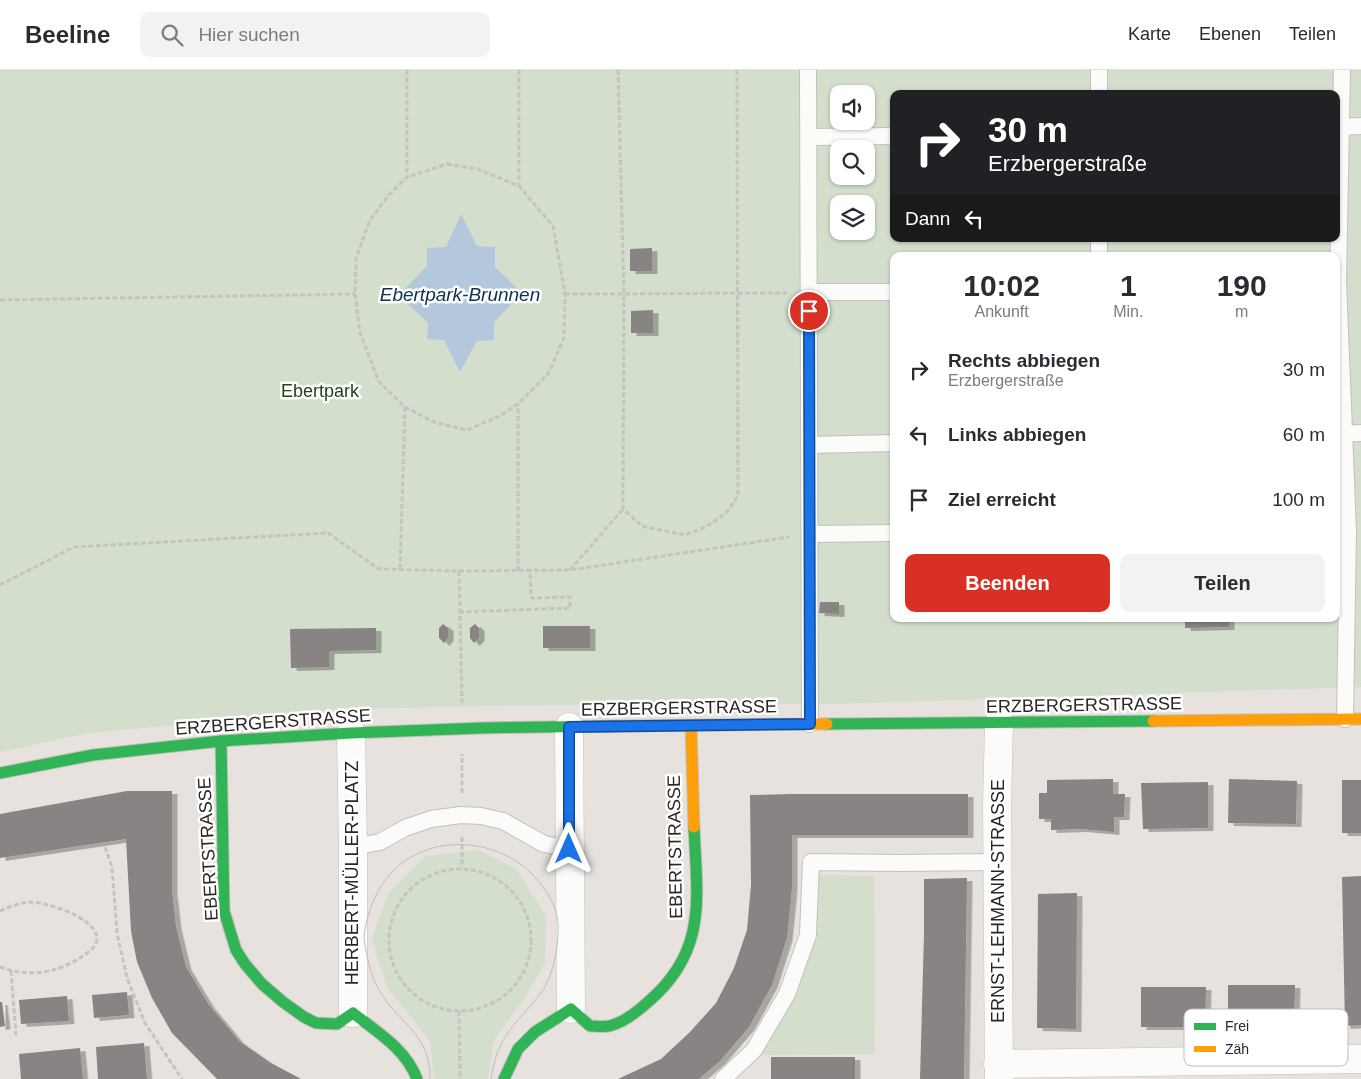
<!DOCTYPE html>
<html lang="de">
<head>
<meta charset="utf-8">
<style>
	:root { --surface:#fff; --page:#f2f2f3; --text:#2b2b33; --muted:#7c7c81; --line:#e1e1e2; --accent:#d93025 }
	body { margin:0; font-family:Helvetica,sans-serif; background:var(--page); color:var(--text); height:100vh; display:flex; flex-direction:column; font-size:19px; white-space:nowrap }
	* { box-sizing:border-box; margin:0 }
	p { font-size:16px; color:var(--muted) }
	.icon { flex:none; width:28px; height:28px; fill:none; stroke:currentColor; stroke-width:2; stroke-linecap:round; stroke-linejoin:round }
	.map { position:relative; flex:1; overflow:hidden }
	.details { position:absolute; left:890px; top:182px; width:450px; height:370px; display:flex; flex-direction:column; background:var(--surface); border-radius:10px; box-shadow:0 1px 4px #0004 }
	.details>* { flex:none }
	.top-card { position:absolute; left:890px; top:20px; width:450px; height:152px; border-radius:10px; box-shadow:0 1px 4px #0004; background:#202124; color:#fff; overflow:hidden }
	.tools { position:absolute; left:830px; top:15px; display:grid; gap:10px }
	.tools a { display:grid; place-items:center; width:45px; height:45px; border-radius:10px; background:var(--surface); box-shadow:0 1px 4px #0004; font-size:25px }
	.pin { position:absolute; display:grid; place-items:center; width:42px; height:42px; color:#fff; margin:-21px; border:2px solid #fff; border-radius:50%; box-shadow:0 1px 5px #0007 }
	.me { position:absolute; width:55px; margin:-28px; rotate:0deg; stroke-linejoin:round; filter:drop-shadow(0 0 4px #0008) }
	.turn { display:flex; align-items:center; gap:18px; height:105px; padding:0 15px; font-size:22px }
	.turn .icon { width:65px; height:65px; stroke-width:2.5 }
	.turn b { display:block; font-size:35px; line-height:42px }
	.then { display:flex; align-items:center; height:48px; padding:0 15px; background:#0003; gap:10px; font-size:19px }
	.eta { display:flex; justify-content:space-evenly; align-items:center; height:85px; text-align:center }
	.eta b { font-size:30px; font-weight:700; line-height:35px }
	.cta { display:flex; gap:10px; margin-top:auto; padding:10px 15px }
	.cta a { flex:1; height:58px; border-radius:10px; background:var(--accent); color:#fff; font-size:20px; font-weight:700; line-height:58px; text-align:center }
	.cta a+a { background:var(--page); color:var(--text) }
	ul { padding:0; list-style:none }
	li { display:flex; align-items:center; gap:15px; height:65px; padding:0 15px }
	li div { flex:1 }
	li b { display:block; font-size:19px }
	li em { font-style:normal }
	header { display:flex; align-items:center; gap:30px; box-sizing:border-box; height:70px; padding:0 25px; background:var(--surface); border-bottom:1px solid var(--line) }
	header strong { font-size:24px }
	nav { display:flex; gap:28px; margin-inline-start:auto; font-size:18px }
	.search { width:350px; height:45px; background:var(--page); display:flex; align-items:center; gap:12px; box-sizing:border-box; padding:0 18px; border-radius:10px; color:var(--muted); font-size:19px }
	.map>svg:first-child { display:block }
	.green { fill:#d3decc; fill-rule:evenodd }
	.water { fill:#b3c8dd }
	.building { fill:#878483; filter:url(#shadow) }
	.lines { fill:none; stroke-linecap:round; stroke-linejoin:round }
	.lane-casing { stroke:#c4c0bc; stroke-width:18 }
	.street-casing { stroke:#c4c0bc; stroke-width:29 }
	.fast-casing { stroke:#c4c0bc; stroke-width:13 }
	.slow-casing { stroke:#c4c0bc; stroke-width:13 }
	.path { stroke:#c5c3c3; stroke-width:3; stroke-dasharray:5 2.5; stroke-linecap:butt }
	.lane { stroke:#fbfbfa; stroke-width:16 }
	.street { stroke:#fbfbfa; stroke-width:28 }
	.fast { stroke:#30b455; stroke-width:11 }
	.slow { stroke:#ff9f0a; stroke-width:11 }
	.tram { stroke:#bfbdbc; stroke-width:1 }
	.route-casing { stroke:#114b97; stroke-width:12 }
	.route { stroke:#1a73e8; stroke-width:9 }
	.labels { text-anchor:middle; stroke-width:5; stroke-linejoin:round; paint-order:stroke }
	.park-label { font-size:18px; fill:#1e4617; stroke:#fff }
	.street-label { font-size:18px; fill:#2a2623; stroke:#fff }
	.water-label { font-size:19px; font-style:italic; fill:#0c3151; stroke:#fff }
	.key { fill:#fff; stroke:#bfbebd; stroke-width:1 }
	.key-label { font-size:14px; fill:#2a2623 }
</style>
</head>
<body>
<header>
<strong>Beeline</strong>
<div class="search"><svg class="icon" aria-label="search" viewBox="0 0 24 24"><circle cx="10" cy="10" r="6"/><path d="M15 15l6 6"/></svg>Hier suchen</div>
<nav><a>Karte</a><a>Ebenen</a><a>Teilen</a></nav>
</header>
<div class="map">
<svg width="1361" height="1009" viewBox="0 0 1361 1009">
	<defs>
		<filter id="shadow"><feDropShadow dx="5.5" dy="3" stdDeviation="0" flood-color="#0004"/></filter>
	</defs>
	<rect width="100%" height="100%" fill="#e7e2dd"/>
	<g class="green">
		<path d="M0 0H1361V617L828 634 485 636 348 639 89 663 0 682ZM839 24H866V51H839ZM894 24H1336V169H894ZM839 79H866V106H839ZM839 134H866V161H839ZM894 186H1336V549H894Z"/>
		<polygon points="478,780 516,799 546,846 545,894 520,935 494,970 488,1009 434,1009 430,971 387,917 372,869 388,823 425,786"/>
		<polygon points="816,805 874,806 875,984 760,985 793,927"/>
	</g>
	<polygon class="water" points="461,144 477,176 495,177 495,197 522,223 494,252 494,270 477,271 460,302 444,270 427,269 428,253 399,225 427,196 427,178 446,177"/>
	<g class="building">
		<polygon points="652,178 652,201 630,201 630,179"/>
		<polygon points="653,240 653,263 631,263 631,241"/>
		<polygon points="820,532 839,532 839,544 819,543"/>
		<polygon points="1185,549 1229,549 1229,557 1185,558"/>
		<polygon points="443,554 448,558 448,568 444,573 439,568 439,558"/>
		<polygon points="475,554 479,558 479,568 474,573 470,568 470,558"/>
		<rect x="543" y="556" width="47" height="22"/>
		<polygon points="376,558 376,580 329,581 329,597 291,598 290,559"/>
		<polygon points="1113,709 1113,724 1125,724 1124,747 1114,747 1114,762 1081,759 1051,760 1051,749 1039,749 1039,723 1047,723 1047,710"/>
		<polygon points="1229,709 1297,711 1296,754 1228,753"/>
		<rect x="1342" y="710" width="19" height="53"/>
		<polygon points="1208,712 1208,758 1143,759 1141,713"/>
		<polygon points="127,721 172,721 172,821 176,856 186,897 209,935 239,971 269,992 301,1009 217,1009 172,963 152,928 137,892 131,861 126,769 0,788 0,744"/>
		<polygon points="791,724 968,724 968,765 779,765 792,765 792,818 787,868 772,915 749,957 720,991 699,1009 618,1009 661,989 690,962 716,933 734,898 747,860 751,815 750,725"/>
		<polygon points="1361,806 1361,955 1345,956 1342,807"/>
		<polygon points="967,808 964,1009 920,1009 924,864 924,809"/>
		<polygon points="1077,823 1076,959 1037,958 1038,824"/>
		<polygon points="1228,915 1295,915 1294,956 1228,956"/>
		<polygon points="1141,917 1206,917 1205,957 1141,957"/>
		<polygon points="127,922 129,945 94,948 92,925"/>
		<polygon points="67,926 69,951 21,954 19,930"/>
		<polygon points="0,932 2,932 5,956 0,957"/>
		<polygon points="144,973 147,1009 98,1009 96,977"/>
		<polygon points="80,978 83,1009 21,1009 19,984"/>
		<rect x="771" y="987" width="84" height="22"/>
	</g>
	<g class="lines">
		<g class="lane-casing">
			<g id="lane">
				<polyline points="808,0 810,654"/>
				<polyline points="1099,0 1099,24"/>
				<polyline points="1336,57 1361,56"/>
				<polyline points="809,67 894,66"/>
				<polyline points="1099,169 1099,186"/>
				<polyline points="809,222 894,222"/>
				<polyline points="1336,364 1361,363"/>
				<polyline points="809,375 894,373"/>
				<polyline points="1336,461 1348,461 1338,211 1342,0"/>
				<polyline points="810,464 894,463"/>
				<polyline points="1345,649 1348,461"/>
				<polyline points="353,777 380,772 405,758 431,749 461,745 481,746 503,751 544,774 569,779"/>
				<polyline points="723,1009 754,980 787,924 808,865 811,792 899,793 998,792"/>
			</g>
		</g>
		<g class="street-casing">
			<g id="street">
				<polyline points="569,657 571,939"/>
				<polyline points="351,663 353,777 353,943"/>
				<polyline points="998,994 1361,989"/>
				<polyline points="999,1009 997,735 999,653"/>
			</g>
		</g>
		<g class="fast-casing">
			<g id="fast">
				<polyline points="827,654 1153,651"/>
				<path d="M221 671 224 841 236 880 245 894 262 914 283 932 304 947 316 953 337 954 353 943C377 962 406 979 417 1009"/>
				<polyline points="0,703 93,685 221,671 351,663 482,658 617,656"/>
				<path d="M504 1009 518 979 535 962 571 939 590 956C596 956 603 957 609 956 623 953 637 942 648 932 708 881 697 828 694 757"/>
			</g>
		</g>
		<g class="slow-casing">
			<g id="slow">
				<polyline points="1153,651 1361,649"/>
				<polyline points="617,656 827,654"/>
				<polyline points="691,656 694,757"/>
			</g>
		</g>
		<g class="path">
			<polyline points="407,0 407,107"/>
			<polyline points="519,0 519,116"/>
			<polyline points="618,0 624,224 623,439 642,456 685,465 706,457 727,442 738,426 737,0"/>
			<polygon points="447,94 477,99 519,116 553,156 565,224 564,268 548,304 518,334 500,346 467,360 436,353 405,337 379,312 360,263 355,224 356,188 370,150 388,126 407,107"/>
			<polyline points="565,224 787,223"/>
			<polyline points="0,230 355,224"/>
			<polyline points="400,499 405,337"/>
			<polyline points="570,500 623,439"/>
			<polyline points="459,501 462,633"/>
			<polyline points="518,501 518,335"/>
			<polyline points="0,515 74,477 328,463 379,499 459,501 570,500 789,467"/>
			<polyline points="459,542 570,538 570,527 531,528 530,500"/>
			<polyline points="462,723 462,684"/>
			<polyline points="462,767 462,798"/>
			<polyline points="105,777 112,797 117,863 127,908 145,953 182,1009"/>
			<circle cx="460" cy="870" r="71"/>
			<path d="M0 841C9 837 19 833 29 832 47 832 95 847 97 868 97 876 89 882 83 886 58 903 29 908 0 897"/>
			<polyline points="11,901 16,965"/>
			<polyline points="459,941 460,1009"/>
		</g>
		<use href="#lane" class="lane"/>
		<use href="#street" class="street"/>
		<use href="#fast" class="fast"/>
		<use href="#slow" class="slow"/>
		<path class="tram" d="M430 1009C431 963 398 954 379 920 373 909 369 897 367 885 366 879 364 872 364 866 367 842 377 816 395 799 432 764 494 768 530 802 542 814 553 829 557 846 561 867 554 906 541 923 516 955 497 965 491 1009"/>
	</g>
	<g class="lines">
		<g class="route-casing">
			<polyline id="route" points="569,779 569,657 810,654 809,241"/>
		</g>
		<use href="#route" class="route"/>
	</g>
	<g class="labels">
		<g class="park-label">
			<text x="320" y="327">Ebertpark</text>
		</g>
		<g class="street-label">
			<text transform="translate(1084 635) rotate(-1)" y="6">ERZBERGERSTRASSE</text>
			<text transform="translate(679 638) rotate(-1)" y="6">ERZBERGERSTRASSE</text>
			<text transform="translate(273 652) rotate(-4)" y="6">ERZBERGERSTRASSE</text>
			<text transform="translate(675 777) rotate(-91)" y="6">EBERTSTRASSE</text>
			<text transform="translate(208 779) rotate(-93)" y="6">EBERTSTRASSE</text>
			<text transform="translate(352 803) rotate(-90)" y="6">HERBERT-MÜLLER-PLATZ</text>
			<text transform="translate(998 831) rotate(-90)" y="6">ERNST-LEHMANN-STRASSE</text>
		</g>
		<g class="water-label">
			<text x="460" y="231">Ebertpark-Brunnen</text>
		</g>
	</g>
	<rect x="1184" y="939" width="164" height="57" rx="8" class="key"/>
	<rect x="1194" y="953" width="22" height="7" fill="#30b455"/>
	<rect x="1194" y="976" width="22" height="6" fill="#ff9f0a"/>
	<g class="key-label">
		<text x="1225" y="961">Frei</text>
		<text x="1225" y="984">Zäh</text>
	</g>
</svg>
<div class="tools">
<a><svg class="icon" aria-label="sound" viewBox="0 0 24 24"><path d="M4 9h4l5-4v14l-5-4H4zM17 9q2 3 0 6"/></svg></a>
<a><svg class="icon" aria-label="search" viewBox="0 0 24 24"><circle cx="10" cy="10" r="6"/><path d="M15 15l6 6"/></svg></a>
<a><svg class="icon" aria-label="layers" viewBox="0 0 24 24"><path d="M12 4l9 5-9 5-9-5zM3 14l9 5 9-5"/></svg></a>
</div>
<div class="pin" style="left:809px;top:241px;background:#d93025"><svg class="icon" aria-label="arrive" viewBox="0 0 24 24"><path d="M6 21V4h12l-3 4 3 4H6"/></svg></div>
<svg class="me" style="left:569px;top:779px" viewBox="-20 -20 40 40"><path d="M0-17L14 15 0 8-14 15z" fill="#1a73e8" stroke="#fff" stroke-width="4"/></svg>
<div class="top-card">
<div class="turn"><svg class="icon" aria-label="right" viewBox="0 0 24 24"><path d="M7 20v-9h11M14 6l5 5-5 5"/></svg><div><b>30 m</b>Erzbergerstraße</div></div>
<div class="then">Dann<svg class="icon" aria-label="left" viewBox="0 0 24 24"><path d="M17 20v-9H6M10 6l-5 5 5 5"/></svg></div>
</div>
<section class="details">
<div class="eta">
<div><b>10:02</b><p>Ankunft</p></div>
<div><b>1</b><p>Min.</p></div>
<div><b>190</b><p>m</p></div>
</div>
<ul>
<li><svg class="icon" aria-label="right" viewBox="0 0 24 24"><path d="M7 20v-9h11M14 6l5 5-5 5"/></svg><div><b>Rechts abbiegen</b><p>Erzbergerstraße</p></div><em>30 m</em></li>
<li><svg class="icon" aria-label="left" viewBox="0 0 24 24"><path d="M17 20v-9H6M10 6l-5 5 5 5"/></svg><div><b>Links abbiegen</b></div><em>60 m</em></li>
<li><svg class="icon" aria-label="arrive" viewBox="0 0 24 24"><path d="M6 21V4h12l-3 4 3 4H6"/></svg><div><b>Ziel erreicht</b></div><em>100 m</em></li>
</ul>
<div class="cta"><a>Beenden</a><a>Teilen</a></div>
</section>
</div>
</body>
</html>
